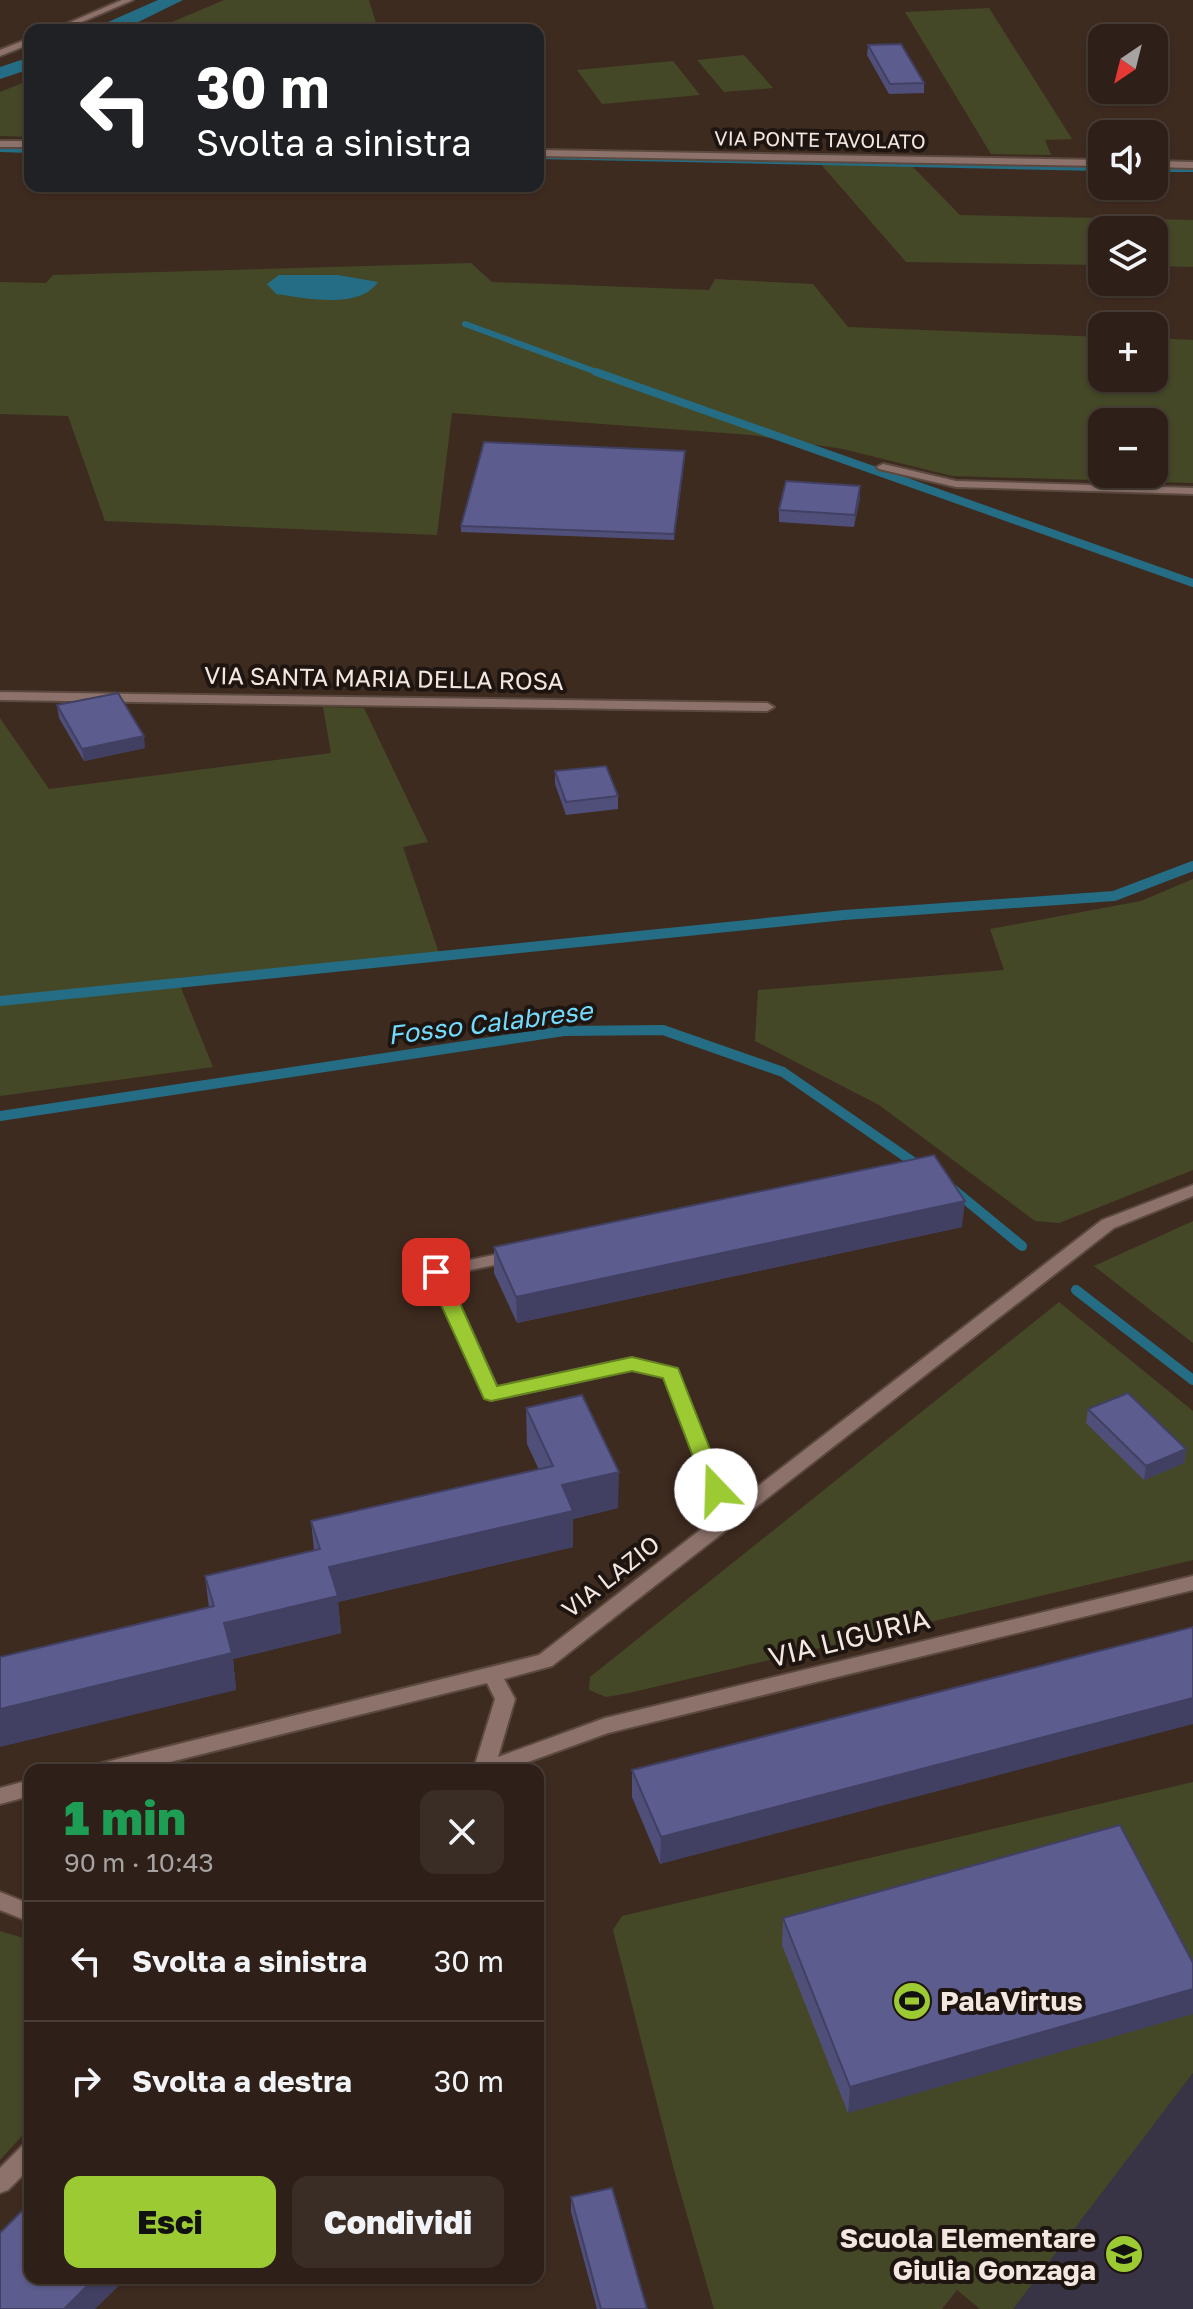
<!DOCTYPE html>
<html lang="it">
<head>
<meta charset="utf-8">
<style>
	:root { --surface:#2e2018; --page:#3a2d25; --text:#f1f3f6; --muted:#a7a3a2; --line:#493e37; --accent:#9cca32 }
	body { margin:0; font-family:"Golos Text",sans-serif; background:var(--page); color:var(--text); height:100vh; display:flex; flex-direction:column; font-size:30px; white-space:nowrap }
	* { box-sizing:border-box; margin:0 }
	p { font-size:26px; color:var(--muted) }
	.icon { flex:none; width:44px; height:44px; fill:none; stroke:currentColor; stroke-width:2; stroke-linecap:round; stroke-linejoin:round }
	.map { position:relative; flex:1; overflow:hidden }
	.sheet { position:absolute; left:24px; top:1764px; width:520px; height:520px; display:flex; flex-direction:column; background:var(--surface); border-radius:16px; box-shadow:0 2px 6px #0004,0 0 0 2px var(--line) }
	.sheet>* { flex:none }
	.top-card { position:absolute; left:24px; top:24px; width:520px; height:168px; border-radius:16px; box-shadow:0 2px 6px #0004,0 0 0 2px var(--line); background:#202124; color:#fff; overflow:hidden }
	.needle { width:52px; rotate:215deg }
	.fabs { position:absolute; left:1088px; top:24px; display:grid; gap:16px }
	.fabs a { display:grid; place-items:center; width:80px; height:80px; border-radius:16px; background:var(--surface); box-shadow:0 2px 6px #0004,0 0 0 2px var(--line); font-size:40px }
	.pin { position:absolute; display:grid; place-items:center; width:68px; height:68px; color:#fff; margin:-34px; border-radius:16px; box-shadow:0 4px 12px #0006 }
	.me { position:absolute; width:88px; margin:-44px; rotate:339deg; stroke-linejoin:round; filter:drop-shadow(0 0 6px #0008) }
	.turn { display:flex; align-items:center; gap:28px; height:168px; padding:0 40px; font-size:36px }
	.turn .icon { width:104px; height:104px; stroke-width:2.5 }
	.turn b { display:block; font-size:56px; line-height:68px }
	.round { display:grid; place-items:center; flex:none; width:84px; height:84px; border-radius:16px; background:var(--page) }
	.overview { display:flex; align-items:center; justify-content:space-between; height:136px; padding:0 40px }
	h1 { font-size:48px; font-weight:800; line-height:60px; color:#1e9e55 }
	.primary-button { display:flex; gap:16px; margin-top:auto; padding:16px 40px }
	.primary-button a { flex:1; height:92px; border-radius:16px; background:var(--accent); color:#111; font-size:32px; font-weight:800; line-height:92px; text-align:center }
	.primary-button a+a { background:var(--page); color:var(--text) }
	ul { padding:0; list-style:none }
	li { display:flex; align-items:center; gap:24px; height:120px; padding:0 40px; border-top:2px solid var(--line) }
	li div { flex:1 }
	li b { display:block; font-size:30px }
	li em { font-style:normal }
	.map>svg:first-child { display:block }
	.education { fill:#393445 }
	.green { fill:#444827; fill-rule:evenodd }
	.water { fill:#256d84 }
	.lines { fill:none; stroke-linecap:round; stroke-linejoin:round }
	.stream-far2 { stroke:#256d84; stroke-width:6 }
	.stream-far1 { stroke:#256d84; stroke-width:8 }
	.stream { stroke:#256d84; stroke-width:10 }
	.canal { fill:#256d84; fill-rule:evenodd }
	.street-casing { stroke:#5b493f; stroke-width:4 }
	.street { fill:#8d726b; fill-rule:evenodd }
	.wall { fill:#504f7a }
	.shaded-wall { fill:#414063 }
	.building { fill:#5d5c8e; stroke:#414063; stroke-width:2 }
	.route { fill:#9cca32; stroke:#658320; stroke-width:2 }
	.labels { text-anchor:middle; stroke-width:8; stroke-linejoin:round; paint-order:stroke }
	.far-street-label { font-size:20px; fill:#f4e7e0; stroke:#1e1511 }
	.street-label { font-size:24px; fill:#f4e7e0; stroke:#1e1511 }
	.water-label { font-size:26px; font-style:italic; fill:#72dafd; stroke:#1e1511 }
	.near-street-label { font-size:28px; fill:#f4e7e0; stroke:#1e1511 }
	.near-poi-label { font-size:28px; font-weight:bold; fill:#f4e7e0; stroke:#1e1511; text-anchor:start }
</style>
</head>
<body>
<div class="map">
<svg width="1193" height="2309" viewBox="0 0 1193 2309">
	<rect width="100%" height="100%" fill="#3e2b20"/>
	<polygon class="education" points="1193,2073 1193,2309 1013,2309 1116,2173"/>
	<g class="green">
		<polygon points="224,0 369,0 378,30 153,30"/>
		<polygon points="989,8 1072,139 1045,140 1051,155 991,154 905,12"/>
		<polygon points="744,55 773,88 724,92 697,60"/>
		<polygon points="673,61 700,95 602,104 577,70"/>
		<polygon points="30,80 30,137 0,136 0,92"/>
		<polygon points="819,162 910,164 960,215 1193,220 1193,267 1154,266 1154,230 1102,230 1102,265 906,262"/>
		<path d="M471 263 492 282 709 290 715 279 813 284 848 327 1102 337V378H1154V338L1193 340V483L952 476 843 449 751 435 452 413 437 535 105 521 68 416 0 414V282L46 283 53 275ZM1102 422H1154V474H1102Z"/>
		<polygon points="323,707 364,708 428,842 403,847 439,953 177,978 213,1067 0,1096 0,718 49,789 331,753"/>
		<polygon points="1193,879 1193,1170 1059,1223 1035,1221 879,1105 755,1041 758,990 1004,970 990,929 1141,901"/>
		<polygon points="1193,1221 1193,1343 1094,1266"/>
		<polygon points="1059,1302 1193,1411 1193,1560 629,1693 606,1697 589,1690 590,1677"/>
		<polygon points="1193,1782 1193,2073 1013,2309 980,2309 957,2290 942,2309 714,2309 674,2170 613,1930 622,1916"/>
		<polygon points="0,1931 30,1940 30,2127 0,2160"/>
	</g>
	<path class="water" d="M279 275H338L378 282C359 310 305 298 276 294L267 284Z"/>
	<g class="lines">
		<g class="stream-far2">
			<polyline points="0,149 30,150"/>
			<polyline points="538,156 1102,168"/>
			<polyline points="1154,169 1193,169"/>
			<polyline points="465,324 602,374"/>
		</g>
		<polyline class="stream-far1" points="596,372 1193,583"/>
		<g class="stream">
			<polyline points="0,1001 844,915 1114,896 1193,866"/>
			<polyline points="0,1116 564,1031 663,1030 783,1072 919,1166"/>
			<polyline points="949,1186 1022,1246"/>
			<polyline points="1076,1290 1193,1380"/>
		</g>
		<g class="canal">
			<polygon points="158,0 183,0 122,30 96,30 99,26"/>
			<polygon points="30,57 30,69 0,79 0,67"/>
		</g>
		<g class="street-casing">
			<g id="street">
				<polygon points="122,0 133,0 63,30 52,30"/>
				<polygon points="30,38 30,44 0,56 0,50"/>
				<rect x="0" y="141" width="30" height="6"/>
				<polygon points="538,150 1102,160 1102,166 538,156"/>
				<polygon points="1154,161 1193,162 1193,168 1154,167"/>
				<polygon points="883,464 956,481 1193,488 1193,494 956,487 879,469 877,467"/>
				<polygon points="0,692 767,703 774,707 767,711 0,700"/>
				<polygon points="1193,1185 1193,1196 1114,1228 552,1666 504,1679 515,1699 498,1757 605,1718 1193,1576 1193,1590 608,1733 506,1770 474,1768 495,1699 487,1683 138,1770 96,1770 99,1764 106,1762 539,1655 717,1517 664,1377 632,1370 491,1400 485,1398 428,1272 430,1268 514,1251 522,1256 514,1261 446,1275 497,1387 632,1358 677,1369 731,1507 1102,1220"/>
				<polygon points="30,1780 30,1796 0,1804 0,1788"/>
				<polygon points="0,1892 30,1904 30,1922 0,1910"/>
				<polygon points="30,2143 30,2168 8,2190 0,2193 0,2168 22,2146"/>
			</g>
		</g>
		<use href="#street" class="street"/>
	</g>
	<g class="wall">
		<polygon points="868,45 924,83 924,93 889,94 867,55"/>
		<polygon points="685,456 674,540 461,532 461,526"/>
		<polygon points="860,498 854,527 779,522 779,510"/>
		<polygon points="57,705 145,748 84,761 59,718"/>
		<polygon points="555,771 618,796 618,809 566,815 555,784"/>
		<polygon points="962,1227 517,1323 494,1273 494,1247"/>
		<polygon points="526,1408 618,1508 573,1519 573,1547 338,1602 341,1633 233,1659 236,1690 209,1608 205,1576 314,1550 311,1521 539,1470 527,1444"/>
		<polygon points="1088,1409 1186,1449 1184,1463 1144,1480 1086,1423"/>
		<polygon points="1193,1627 660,1864 632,1797 632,1770"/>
		<polygon points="1120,1825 848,2113 782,1945 783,1918"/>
		<polygon points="571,2197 647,2309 597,2309 571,2212"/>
	</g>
	<g class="shaded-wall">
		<polygon points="860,486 860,498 854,527 855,515"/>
		<polygon points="144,736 145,748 84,761 82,749"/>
		<polygon points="965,1201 962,1227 517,1323 516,1297"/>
		<polygon points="1186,1449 1184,1463 1144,1480 1146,1466"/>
		<polygon points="619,1472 618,1508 573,1519 573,1547 338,1602 341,1633 233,1659 236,1690 0,1747 0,1709 224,1623 329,1567 562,1485"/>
		<polygon points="1193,1698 1193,1724 660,1864 661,1837"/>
		<polygon points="1193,1989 1193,2014 848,2113 850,2087"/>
		<polygon points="95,2278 127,2278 95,2309 64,2309"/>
	</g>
	<g class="building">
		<polygon points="901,44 924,83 890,84 868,45"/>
		<polygon points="484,442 685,451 674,534 461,526"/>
		<polygon points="786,481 860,486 855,515 779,510"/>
		<polygon points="118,693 144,736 82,749 57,705"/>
		<polygon points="606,766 618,796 566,802 555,771"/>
		<polygon points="934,1155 965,1201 516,1297 494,1247"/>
		<polygon points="1128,1393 1186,1449 1146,1466 1088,1409"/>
		<polygon points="582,1395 619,1472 562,1485 573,1511 329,1567 338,1596 224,1623 232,1653 0,1709 0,1657 214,1606 205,1576 320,1549 311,1521 553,1466 526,1408"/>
		<polygon points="1193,1627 1193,1698 661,1837 632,1770"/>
		<polygon points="1120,1825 1193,1963 1193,1989 850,2087 783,1918"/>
		<polygon points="612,2188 647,2309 601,2309 571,2197"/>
		<polygon points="30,2203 30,2278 95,2278 64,2309 0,2309 0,2233"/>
	</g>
	<polygon class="route" points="436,1266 446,1272 497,1386 632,1357 678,1368 726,1490 723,1495 709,1495 706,1490 663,1378 632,1371 491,1401 484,1399 426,1272"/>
	<defs>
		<g id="stadium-disc" transform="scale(2)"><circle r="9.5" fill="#9cca32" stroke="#1e1511"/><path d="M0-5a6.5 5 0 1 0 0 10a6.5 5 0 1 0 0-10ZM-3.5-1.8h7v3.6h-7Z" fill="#111"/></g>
		<g id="school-disc" transform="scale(2)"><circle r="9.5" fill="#9cca32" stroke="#1e1511"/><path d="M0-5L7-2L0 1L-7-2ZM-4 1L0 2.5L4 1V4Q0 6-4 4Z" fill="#111"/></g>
	</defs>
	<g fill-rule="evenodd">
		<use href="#stadium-disc" x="912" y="2001"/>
		<use href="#school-disc" x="1124" y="2254"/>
	</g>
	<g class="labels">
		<g class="far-street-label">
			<text transform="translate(820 140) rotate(1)" y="7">VIA PONTE TAVOLATO</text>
		</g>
		<g class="street-label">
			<text transform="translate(384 679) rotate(1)" y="8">VIA SANTA MARIA DELLA ROSA</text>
			<text transform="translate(611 1577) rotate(-38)" y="8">VIA LAZIO</text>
		</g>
		<g class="water-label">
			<text transform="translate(490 1023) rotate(-7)" y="9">Fosso Calabrese</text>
		</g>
		<g class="near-street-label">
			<text transform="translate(849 1638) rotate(-14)" y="10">VIA LIGURIA</text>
		</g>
		<g class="near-poi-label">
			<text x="940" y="2011">PalaVirtus</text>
			<text x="1096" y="2248" text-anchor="end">Scuola Elementare<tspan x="1096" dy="32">Giulia Gonzaga</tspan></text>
		</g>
	</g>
</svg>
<div class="fabs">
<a><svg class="needle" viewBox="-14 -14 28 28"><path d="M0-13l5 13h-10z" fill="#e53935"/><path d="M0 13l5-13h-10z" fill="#a7a3a2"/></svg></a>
<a><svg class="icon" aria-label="sound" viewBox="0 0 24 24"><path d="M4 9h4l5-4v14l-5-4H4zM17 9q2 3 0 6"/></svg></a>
<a><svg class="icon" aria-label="layers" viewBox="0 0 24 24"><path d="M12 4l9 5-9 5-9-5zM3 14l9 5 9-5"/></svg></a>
<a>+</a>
<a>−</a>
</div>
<div class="pin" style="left:436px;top:1272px;background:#d93025"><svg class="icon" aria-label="arrive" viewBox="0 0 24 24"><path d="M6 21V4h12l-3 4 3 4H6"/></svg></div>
<svg class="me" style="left:716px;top:1490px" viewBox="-20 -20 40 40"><circle r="19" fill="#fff"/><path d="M0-13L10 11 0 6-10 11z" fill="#9cca32"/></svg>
<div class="top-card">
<div class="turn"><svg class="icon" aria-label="left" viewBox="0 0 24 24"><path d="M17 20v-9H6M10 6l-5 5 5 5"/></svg><div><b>30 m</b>Svolta a sinistra</div></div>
</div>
<section class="sheet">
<div class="overview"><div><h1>1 min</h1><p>90 m · 10:43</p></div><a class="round"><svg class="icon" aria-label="close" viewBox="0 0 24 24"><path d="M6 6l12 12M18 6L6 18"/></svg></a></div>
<ul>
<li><svg class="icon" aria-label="left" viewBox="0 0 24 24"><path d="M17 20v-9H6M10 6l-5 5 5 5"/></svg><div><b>Svolta a sinistra</b></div><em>30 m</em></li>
<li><svg class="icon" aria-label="right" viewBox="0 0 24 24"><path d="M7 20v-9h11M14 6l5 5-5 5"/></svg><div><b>Svolta a destra</b></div><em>30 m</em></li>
</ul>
<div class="primary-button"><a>Esci</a><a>Condividi</a></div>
</section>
</div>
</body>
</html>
